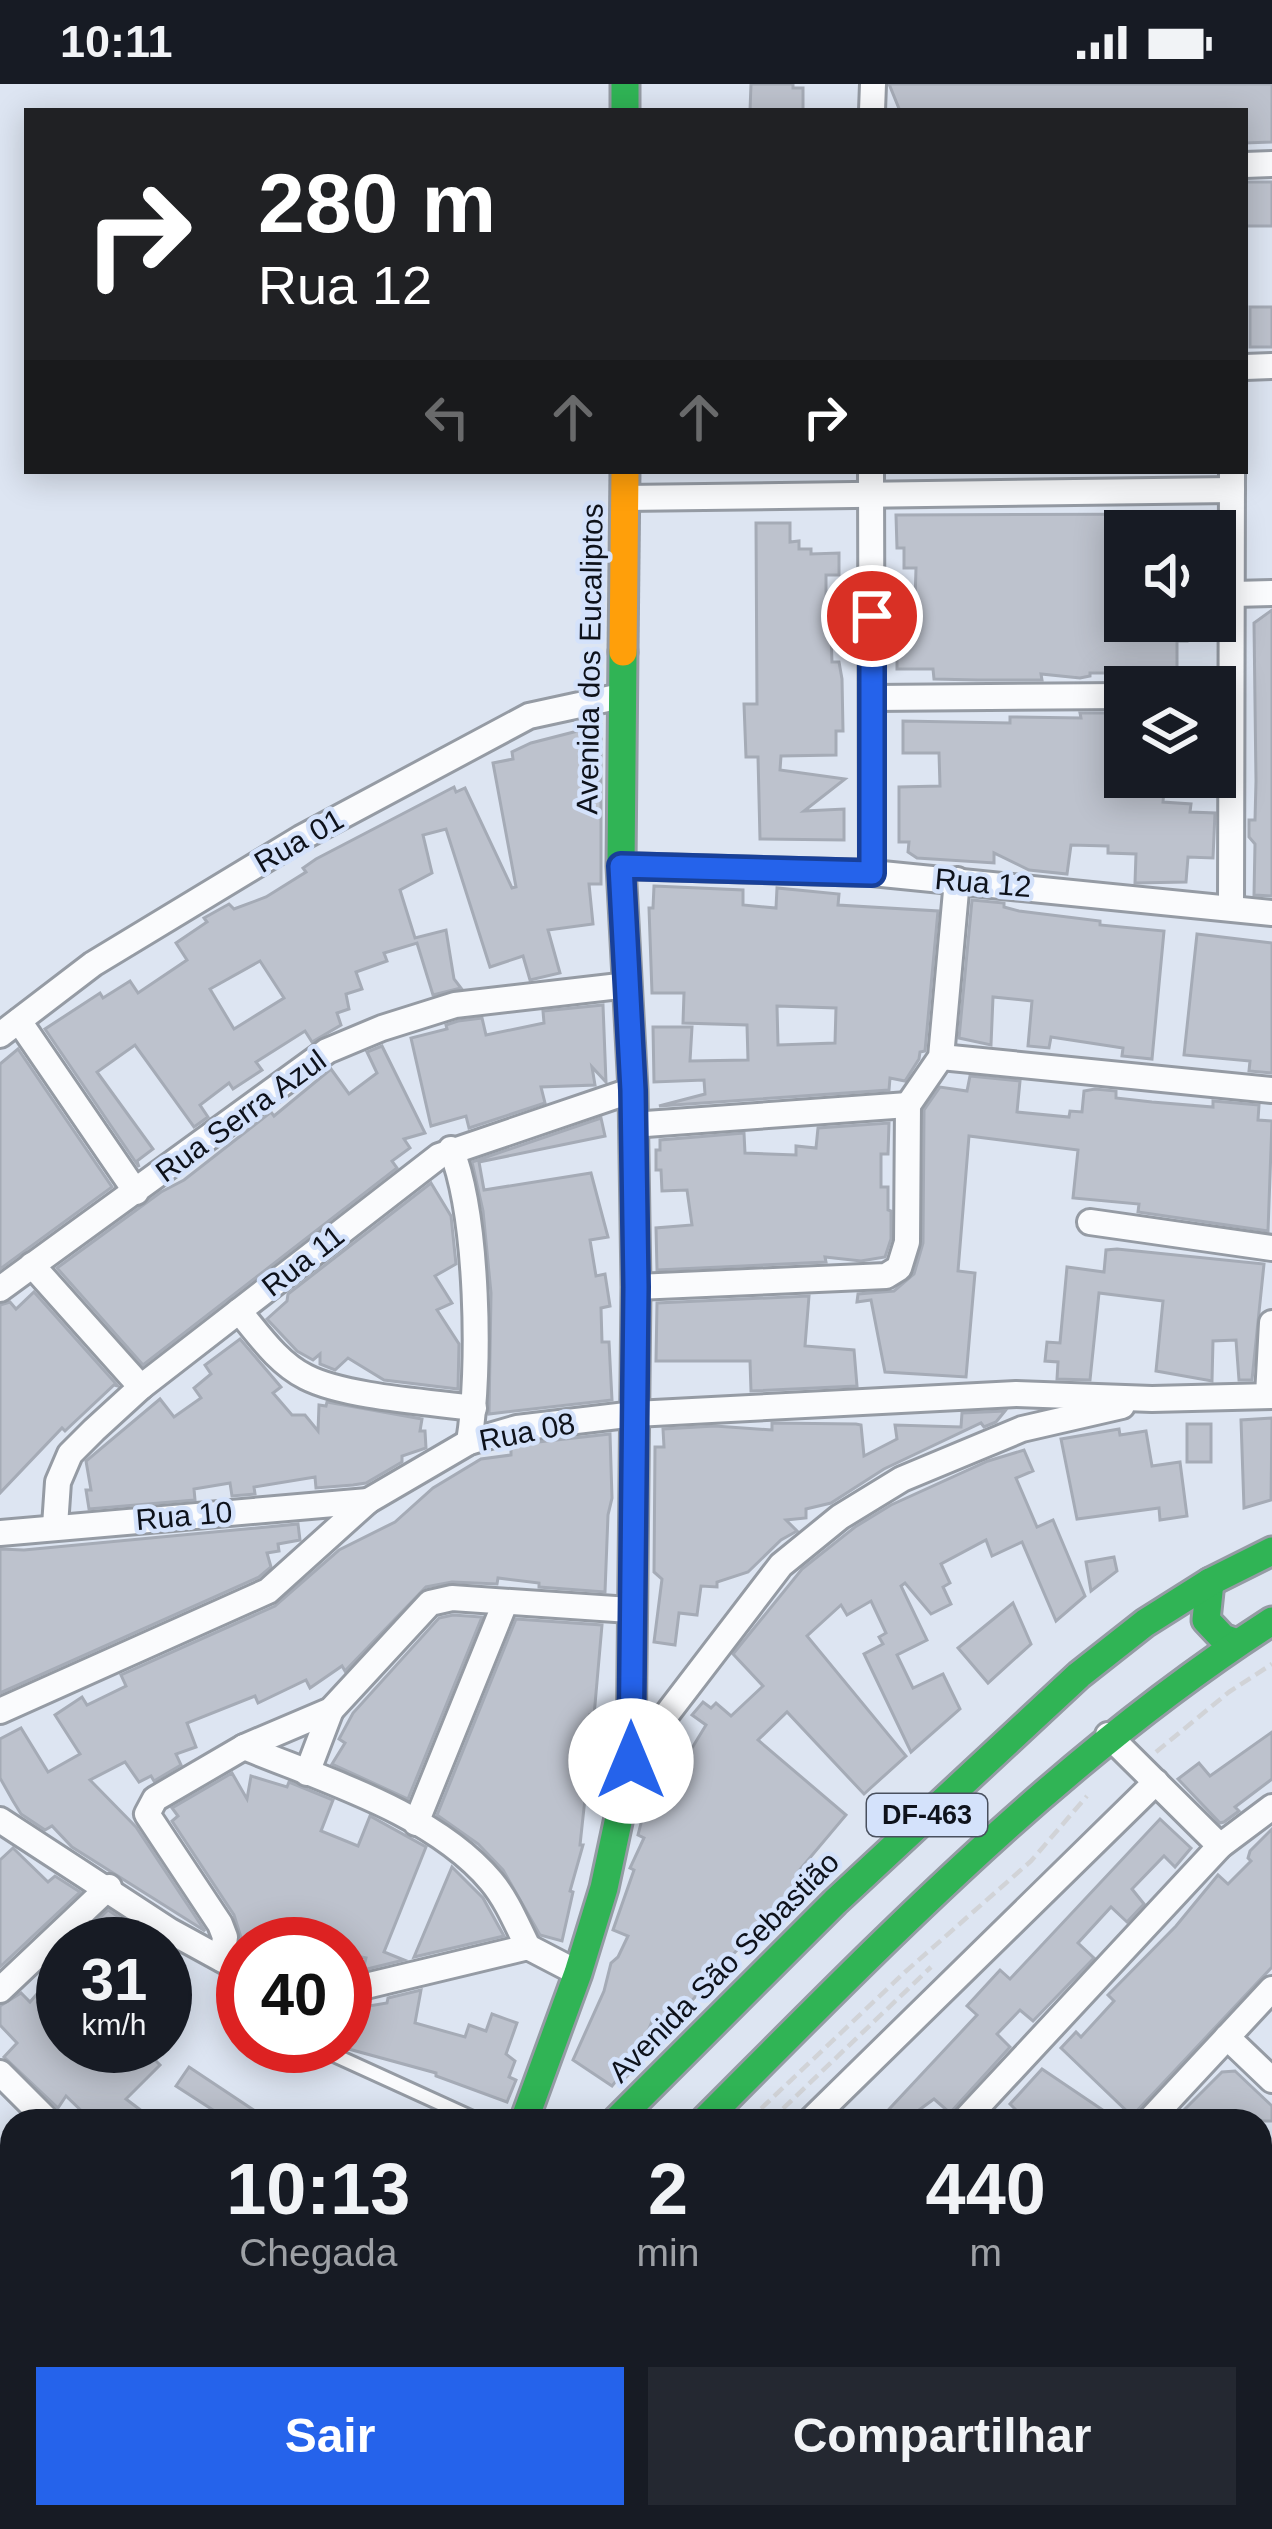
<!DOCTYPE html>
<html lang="pt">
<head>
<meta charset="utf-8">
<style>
	:root { --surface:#171b24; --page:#242831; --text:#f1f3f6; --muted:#9ea1a6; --accent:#2563eb }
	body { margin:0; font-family:Helvetica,sans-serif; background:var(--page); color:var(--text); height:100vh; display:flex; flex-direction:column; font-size:45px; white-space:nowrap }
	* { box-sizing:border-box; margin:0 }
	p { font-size:39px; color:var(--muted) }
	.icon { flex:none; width:66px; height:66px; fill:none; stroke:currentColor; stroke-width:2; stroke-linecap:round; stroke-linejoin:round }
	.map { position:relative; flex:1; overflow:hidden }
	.drawer { position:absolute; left:0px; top:2025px; width:1272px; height:420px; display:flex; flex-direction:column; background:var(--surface); border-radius:36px 36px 0 0; box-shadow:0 6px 30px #0003 }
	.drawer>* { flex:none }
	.hud { position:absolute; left:24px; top:24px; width:1224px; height:366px; border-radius:0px; box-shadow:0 6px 30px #0003; background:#202124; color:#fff; overflow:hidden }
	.buttons { position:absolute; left:1104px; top:426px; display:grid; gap:24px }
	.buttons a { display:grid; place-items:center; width:132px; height:132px; border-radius:0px; background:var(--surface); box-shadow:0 6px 30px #0003; font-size:60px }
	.speed { position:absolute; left:36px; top:1833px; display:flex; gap:24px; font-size:60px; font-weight:700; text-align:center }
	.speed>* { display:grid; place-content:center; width:156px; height:156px; border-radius:50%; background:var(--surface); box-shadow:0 6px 30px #0003; line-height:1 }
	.speed small { font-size:30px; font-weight:400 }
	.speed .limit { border:18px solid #d22; background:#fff; color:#111 }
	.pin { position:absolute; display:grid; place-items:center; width:102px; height:102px; color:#fff; margin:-51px; border:6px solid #fff; border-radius:50%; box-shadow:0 3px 12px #0007 }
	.me { position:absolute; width:132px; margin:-66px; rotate:0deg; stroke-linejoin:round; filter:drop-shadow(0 0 9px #0008) }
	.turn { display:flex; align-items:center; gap:42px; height:252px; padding:0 36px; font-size:54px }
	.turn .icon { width:156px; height:156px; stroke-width:2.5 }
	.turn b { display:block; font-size:84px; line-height:102px }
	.lanes { display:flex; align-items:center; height:114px; padding:0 36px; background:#0003; justify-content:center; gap:60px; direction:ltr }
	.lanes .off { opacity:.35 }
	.eta { display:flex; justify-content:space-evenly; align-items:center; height:204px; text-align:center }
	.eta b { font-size:72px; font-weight:700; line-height:84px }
	.primary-button { display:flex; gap:24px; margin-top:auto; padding:24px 36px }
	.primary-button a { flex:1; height:138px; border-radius:0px; background:var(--accent); color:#fff; font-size:48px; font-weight:700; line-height:138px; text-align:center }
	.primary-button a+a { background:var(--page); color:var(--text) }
	.status { display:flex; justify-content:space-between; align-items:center; height:84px; padding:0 60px; background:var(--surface); direction:ltr }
	.status svg { height:33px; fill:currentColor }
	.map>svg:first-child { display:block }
	.building { fill:#bdc2cd; stroke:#a5abb6; stroke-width:3; fill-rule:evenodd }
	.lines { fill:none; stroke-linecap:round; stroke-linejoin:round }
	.lane-casing { stroke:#959ba4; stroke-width:18 }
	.street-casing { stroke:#959ba4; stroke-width:30 }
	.fast-casing { stroke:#959ba4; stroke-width:33 }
	.slow-casing { stroke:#959ba4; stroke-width:33 }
	.jam-casing { stroke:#959ba4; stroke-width:33 }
	.path { stroke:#d1d3d7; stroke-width:4.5; stroke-dasharray:12 6; stroke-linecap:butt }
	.lane { stroke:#fafbfd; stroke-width:12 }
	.street { stroke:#fafbfd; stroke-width:24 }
	.fast { stroke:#30b455; stroke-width:27 }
	.slow { stroke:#ff9f0a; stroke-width:27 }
	.jam { stroke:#e5322d; stroke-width:27 }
	.route-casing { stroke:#184099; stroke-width:30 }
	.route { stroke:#2563eb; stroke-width:21 }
	.labels { text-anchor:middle; stroke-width:9; stroke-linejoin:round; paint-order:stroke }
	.shield { fill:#d4e2fb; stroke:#49505e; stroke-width:3 }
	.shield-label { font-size:27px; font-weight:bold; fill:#0e121b }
	.street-label { font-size:30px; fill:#0e121b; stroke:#d4e2fb }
</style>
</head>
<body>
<div class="status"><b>10:11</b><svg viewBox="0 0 49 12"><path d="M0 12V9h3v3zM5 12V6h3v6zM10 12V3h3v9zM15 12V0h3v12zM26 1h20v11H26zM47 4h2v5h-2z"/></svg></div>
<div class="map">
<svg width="1272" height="2445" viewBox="0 0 1272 2445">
	<rect width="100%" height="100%" fill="#dde5f2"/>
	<g class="building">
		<polygon points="751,0 793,0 793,4 803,4 803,27 750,27"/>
		<polygon points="889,0 1272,0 1272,58 1245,59 1245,27 900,27"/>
		<rect x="1246" y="98" width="26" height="44"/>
		<rect x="1250" y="223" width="22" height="40"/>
		<polygon points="1208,430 1209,447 1125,447 1125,537 1187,537 1187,557 1177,557 1177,585 1170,585 1171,593 1151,593 1151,589 1090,589 1090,592 1080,594 1041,590 1042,596 977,596 934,595 933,585 897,585 897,562 907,562 907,518 915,518 916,484 904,484 904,464 897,464 896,431"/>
		<polygon points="756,439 790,439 790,458 799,457 799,465 811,465 811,470 839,469 839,491 826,491 826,522 830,523 832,578 839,578 842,595 843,647 836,647 836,671 781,672 780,686 845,695 804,727 844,725 844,756 760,755 758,673 746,673 744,620 757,620"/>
		<polygon points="1272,526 1272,812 1254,811 1255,760 1249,753 1249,736 1255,736 1256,697 1254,539"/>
		<polygon points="1080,629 1107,629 1107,656 1125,656 1125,693 1165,693 1163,718 1191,720 1190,728 1215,729 1213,774 1188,773 1186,798 1135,799 1136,770 1108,769 1108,762 1071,761 1067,790 1029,786 994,769 994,779 917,774 908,768 909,758 899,758 899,703 940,702 939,669 903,669 903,637 1010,639 1010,633 1081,634"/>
		<path d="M601 641V800H589L593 840 548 846 560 889 530 896 523 872 490 883 446 745 423 751 432 789 400 806 415 854 446 846 454 895 461 904 433 911 417 859 384 869 387 877 356 888 362 905 346 910 349 925 337 929 341 941 312 958 305 947 256 978 262 986 233 1005 229 999 200 1021 208 1033 194 1043 135 961 97 988 153 1065 137 1077 139 1083 45 945 100 909 103 914 130 897 138 909 187 876 176 859 207 838 204 834 229 820 234 825 266 813 306 788 303 784 316 775 454 703 456 708 465 704 512 804 516 803 493 679 513 675 512 668 531 659ZM260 877 284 914 234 945 210 905Z"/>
		<path d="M654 802 743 806V821L776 824 777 804 839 810 838 821 938 827 925 967 920 968 919 975 905 997 890 994 889 1006 659 1022 705 1010 704 996 654 998 653 943H692L690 977 748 976 747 941 683 939 684 909H652L649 824H653ZM777 922 836 924 835 959 778 961Z"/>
		<polygon points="972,816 1004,819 1004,823 1019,827 1100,837 1100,841 1164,847 1152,975 1122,972 1123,964 1051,953 1049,964 1028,962 1032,917 993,913 991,961 959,954"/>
		<polygon points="1197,850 1272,859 1272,989 1249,987 1250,977 1184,971"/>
		<polygon points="603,921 606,998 592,983 595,1001 541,1003 545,1019 469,1044 466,1032 431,1042 411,954 447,945 446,941 458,937 482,934 486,951 544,939 543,927"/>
		<polygon points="382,962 425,1049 404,1055 410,1064 392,1077 397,1084 143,1281 57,1184 161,1108 184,1096 271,1028 274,1032 331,985 349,1010 377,989 367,968"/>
		<polygon points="18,965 112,1103 0,1185 0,980"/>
		<polygon points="970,992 1020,997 1017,1028 1069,1033 1070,1027 1082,1028 1084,1007 1095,1005 1116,1007 1116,1014 1152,1018 1213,1023 1213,1017 1259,1021 1258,1036 1272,1037 1268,1147 1138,1128 1139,1120 1073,1114 1078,1066 969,1052 958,1187 975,1189 966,1293 885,1288 871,1216 857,1218 858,1210 894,1207 914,1190 923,1159 924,1026 940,1003 967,1007"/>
		<polygon points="601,1034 605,1052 479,1078 484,1106 591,1089 608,1153 590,1156 596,1192 605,1190 610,1222 601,1224 602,1258 609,1258 612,1316 489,1330 491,1209 483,1127 472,1078"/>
		<polygon points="889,1039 888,1070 881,1070 881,1103 888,1103 888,1126 891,1127 891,1155 885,1173 861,1177 825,1173 826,1178 657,1186 656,1144 692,1141 687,1106 662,1107 661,1086 656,1086 656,1066 660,1066 660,1056 744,1049 745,1069 796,1071 796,1062 816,1064 818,1044"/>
		<polygon points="431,1099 451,1132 456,1180 435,1192 452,1219 437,1226 459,1260 458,1305 384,1296 348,1274 335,1286 320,1280 320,1270 313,1276 297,1267 267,1235 287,1217 288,1210"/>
		<polygon points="1117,1165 1264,1180 1252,1296 1239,1296 1236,1256 1213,1257 1212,1297 1156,1287 1163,1217 1099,1209 1090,1296 1057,1295 1058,1278 1045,1277 1047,1258 1060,1259 1067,1183 1104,1188 1106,1166"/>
		<polygon points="34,1208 118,1302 114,1301 65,1347 62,1344 0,1409 0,1221 10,1218 16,1225"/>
		<polygon points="809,1212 805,1262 854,1266 857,1302 751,1307 750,1277 656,1277 657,1219"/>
		<polygon points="240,1255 281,1303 273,1309 292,1331 305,1331 318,1347 319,1321 326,1322 327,1318 422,1335 420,1347 425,1347 426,1364 402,1372 402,1378 366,1399 353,1401 316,1404 315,1393 254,1403 255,1410 232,1412 230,1399 194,1405 195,1416 89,1425 86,1406 91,1406 86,1377 160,1315 174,1333 201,1314 194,1304 211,1290 205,1281"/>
		<polygon points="1005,1327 996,1338 984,1343 981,1339 884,1385 831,1419 806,1425 806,1434 786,1436 797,1447 781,1456 748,1488 717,1498 717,1503 701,1502 697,1531 679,1529 675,1561 654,1558 662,1495 654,1488 655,1363 664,1363 663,1345 715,1342 772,1346 772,1339 856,1340 861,1341 864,1372 897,1355 895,1341 961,1343 962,1329"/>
		<polygon points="1272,1334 1271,1416 1244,1424 1241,1336"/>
		<rect x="1187" y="1340" width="24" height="38"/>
		<polygon points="1119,1345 1120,1351 1146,1347 1152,1382 1180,1378 1187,1432 1160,1436 1159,1424 1077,1435 1061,1355"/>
		<polygon points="610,1350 612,1414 608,1431 605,1508 539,1503 539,1499 498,1494 497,1500 452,1498 426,1503 345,1587 342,1582 310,1604 306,1596 258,1619 255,1612 187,1639 196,1663 176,1670 181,1681 154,1697 151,1692 139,1698 125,1678 90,1696 136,1743 205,1847 72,1763 52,1742 45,1746 21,1730 13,1717 0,1694 0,1655 21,1644 48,1688 80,1670 55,1631 82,1613 87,1621 126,1602 121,1591 275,1522 339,1466 395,1438 433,1404 481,1375 511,1371 511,1363 520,1360"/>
		<polygon points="1024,1366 1033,1387 1016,1394 1037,1443 1053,1436 1085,1512 1056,1537 1022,1458 992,1472 986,1456 941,1480 950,1499 943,1503 951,1520 931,1530 905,1499 901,1502 927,1556 897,1571 913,1604 943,1590 960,1625 911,1668 864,1570 883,1560 879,1553 886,1549 871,1517 847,1531 841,1521 807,1552 906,1672 864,1710 787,1628 758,1656 846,1731 797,1789 802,1793 671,1940 654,1933 630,1989 620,2000 616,1997 612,2002 573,1976 604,1907 611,1879 618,1873 628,1852 613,1846 634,1786 630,1784 644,1754 638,1751 654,1689 673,1659 689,1669 706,1641 692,1631 703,1618 711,1624 716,1619 731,1632 763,1602 733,1570 802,1485 855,1443 891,1421 988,1377"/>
		<polygon points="298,1440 300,1456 278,1460 279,1467 267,1469 271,1483 259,1493 0,1609 0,1465 24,1466"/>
		<polygon points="1114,1473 1117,1487 1091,1507 1086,1478"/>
		<polygon points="1013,1519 1031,1560 988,1599 958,1564"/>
		<polygon points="453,1531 482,1533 408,1715 332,1680 345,1659 339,1655 353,1629 439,1534"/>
		<polygon points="516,1535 602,1541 594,1632 590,1631 590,1668 580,1761 583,1761 570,1807 573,1808 562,1857 540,1851 503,1786 478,1760 437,1731"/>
		<polygon points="1272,1648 1272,1695 1235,1723 1239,1727 1224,1738 1220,1739 1178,1695 1199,1679 1210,1692"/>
		<polygon points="232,1689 247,1715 251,1692 287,1703 289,1698 333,1716 321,1747 358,1762 370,1732 426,1763 384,1868 404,1876 363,1886 366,1874 352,1871 352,1866 345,1860 243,1860 234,1831 172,1737 178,1732 172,1724"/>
		<polygon points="1160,1735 1191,1764 1175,1783 1164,1772 1132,1805 1144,1820 1127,1838 1111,1823 1078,1859 1094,1874 1033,1937 1020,1926 997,1950 1010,1963 950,2029 934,2015 904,2037 878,2037 977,1931 967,1922 1000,1886 1010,1895"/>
		<polygon points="1272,1745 1272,1883 1132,2032 1061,1964 1076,1948 1081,1953 1114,1917 1108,1911 1176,1842 1218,1791 1228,1800 1251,1777 1248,1774 1250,1767"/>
		<polygon points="13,1764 48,1798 55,1792 80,1808 0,1883 0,1776"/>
		<polygon points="452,1783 483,1814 504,1852 414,1873"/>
		<polygon points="108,1826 160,1860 143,1860 121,1844 103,1860 87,1860 80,1853"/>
		<polygon points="63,1880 63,1916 42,1936 63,1962 141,1962 160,1981 126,2015 155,2037 92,2037 66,2012 58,2024 4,1973 17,1959 0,1941 0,1922 21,1909 30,1918"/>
		<polygon points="421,1906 415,1939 465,1953 469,1941 486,1947 492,1930 517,1939 506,1970 515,1977 509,1993 516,1996 507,2018 436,1992 436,1989 345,1964 345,1926 387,1919 388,1914"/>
		<polygon points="189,1983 270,2037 230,2037 176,2002"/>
		<polygon points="1042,1985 1119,2037 1009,2037 1018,2028 1010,2020"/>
		<polygon points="1235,1987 1272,2022 1272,2037 1173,2037 1222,1988"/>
	</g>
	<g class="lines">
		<g class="lane-casing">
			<polyline id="lane" points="321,1965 479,2037"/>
		</g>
		<g class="street-casing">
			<g id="street">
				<polyline points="872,27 873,0"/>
				<polyline points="1245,81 1272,80"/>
				<polyline points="1245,283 1272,282"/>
				<polyline points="871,387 872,789"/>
				<polyline points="625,414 1232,406"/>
				<polyline points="1234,510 1272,509"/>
				<polyline points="873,614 1125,612"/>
				<polyline points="621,782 872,789 1272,829"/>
				<polyline points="1231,823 1232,387"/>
				<polyline points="19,937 136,1108"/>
				<polyline points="0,951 93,880 301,754 529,632 621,612"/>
				<polyline points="941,973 1272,1006"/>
				<polyline points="632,1041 908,1021"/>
				<path d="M451 1065C478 1132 481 1286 469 1358"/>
				<polyline points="1090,1138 1272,1164"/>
				<polyline points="32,1181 141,1303"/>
				<polyline points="636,1203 886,1192 899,1184 907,1158 908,1021 941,973 957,796"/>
				<polyline points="0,1205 327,967 382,944 455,921 628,901"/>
				<path d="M239 1227C259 1251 278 1279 306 1293 345 1313 429 1318 474 1324"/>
				<polyline points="1268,1311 1272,1239"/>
				<polyline points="55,1442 58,1398 70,1370 94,1346 141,1303 439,1072 633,1006"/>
				<polyline points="0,1449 368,1417"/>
				<polyline points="0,1627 268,1507 368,1417 469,1358 517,1344 635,1330 1016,1310 1152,1315 1272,1312"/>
				<polyline points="1108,1651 1220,1762"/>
				<path d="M244 1663C324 1696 434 1729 491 1797 507 1816 517 1841 528 1863"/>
				<polyline points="631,1677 781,1481 840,1433 902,1395 1022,1345 1122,1322"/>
				<polyline points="307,1689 331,1626"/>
				<polyline points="0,1736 170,1847 243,1887"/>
				<polyline points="416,1739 505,1519"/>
				<polyline points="222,1875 225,1853 220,1840 147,1730 155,1715 244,1663 331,1626 430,1519 452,1514 630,1526"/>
				<polyline points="0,1906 109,1803"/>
				<polyline points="345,1907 528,1863 578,1889"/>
				<polyline points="1227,1953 1272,1996"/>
				<polyline points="0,1989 48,2037"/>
				<polyline points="810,2037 1156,1698"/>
				<polyline points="964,2037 1220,1762 1272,1723"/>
				<polyline points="1149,2037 1272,1905"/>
				<polyline points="0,2142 12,2132"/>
				<polyline points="1260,2168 1272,2179"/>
				<polyline points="0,2265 12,2280"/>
				<polyline points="1260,2345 1272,2356"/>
				<polyline points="535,2433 541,2445"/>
				<polyline points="811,2433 824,2445"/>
				<polyline points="992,2433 1004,2445"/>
				<polyline points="1161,2433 1174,2445"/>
			</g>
		</g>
		<g class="fast-casing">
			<g id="fast">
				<polyline points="625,0 625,27"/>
				<polyline points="1210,1498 1206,1536 1223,1554 1237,1559"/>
				<polyline points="524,2037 578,1889 604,1804 631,1677 636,1203 633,1006 621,782 623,568"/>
				<polyline points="616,2037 835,1818 1079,1591 1145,1539 1210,1498 1272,1467"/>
				<path d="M704 2037C882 1859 1059 1674 1272 1537"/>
				<polyline points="1117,2433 1130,2445"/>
				<polyline points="262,2445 277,2433"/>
			</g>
		</g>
		<g class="slow-casing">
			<g id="slow">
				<polyline points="623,568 625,387"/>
				<polyline points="1068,2445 1088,2433"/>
			</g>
		</g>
		<g class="jam-casing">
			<polyline id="jam" points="134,2445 151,2433"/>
		</g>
		<g class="path">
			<polyline points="1156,1668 1229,1608 1272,1580"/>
			<polyline points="748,2037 905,1888 1031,1777 1087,1712"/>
			<polyline points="770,2037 931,1883"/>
			<polyline points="190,2445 207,2433"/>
		</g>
		<use href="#lane" class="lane"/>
		<use href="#street" class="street"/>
		<use href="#fast" class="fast"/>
		<use href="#slow" class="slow"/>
		<use href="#jam" class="jam"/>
	</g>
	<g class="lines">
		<g class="route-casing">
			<polyline id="route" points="631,1677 636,1203 633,1006 621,782 872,789 872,532"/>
		</g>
		<use href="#route" class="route"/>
	</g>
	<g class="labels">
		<rect class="shield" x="867" y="1710" width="120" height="42" rx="9"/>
		<g class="shield-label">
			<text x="927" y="1740">DF-463</text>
		</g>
		<g class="street-label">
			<text transform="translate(590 575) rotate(-89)" y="10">Avenida dos Eucaliptos</text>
			<text transform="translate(299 757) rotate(-30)" y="10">Rua 01</text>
			<text transform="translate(983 799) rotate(5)" y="10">Rua 12</text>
			<text transform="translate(241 1032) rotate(-36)" y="10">Rua Serra Azul</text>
			<text transform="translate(303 1177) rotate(-38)" y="10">Rua 11</text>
			<text transform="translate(527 1348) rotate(-11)" y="10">Rua 08</text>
			<text transform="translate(184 1432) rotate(-5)" y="10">Rua 10</text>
			<text transform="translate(724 1883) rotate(-45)" y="10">Avenida São Sebastião</text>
		</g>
	</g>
</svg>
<div class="buttons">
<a><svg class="icon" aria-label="sound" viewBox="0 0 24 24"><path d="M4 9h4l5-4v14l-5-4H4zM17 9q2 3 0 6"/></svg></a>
<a><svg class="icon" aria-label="layers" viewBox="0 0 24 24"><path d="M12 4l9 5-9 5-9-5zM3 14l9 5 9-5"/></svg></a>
</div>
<div class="speed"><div>31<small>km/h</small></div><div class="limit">40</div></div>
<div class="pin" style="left:872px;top:532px;background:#d93025"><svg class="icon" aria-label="arrive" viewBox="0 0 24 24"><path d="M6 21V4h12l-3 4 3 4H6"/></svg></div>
<svg class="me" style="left:631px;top:1677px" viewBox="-20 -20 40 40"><circle r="19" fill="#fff"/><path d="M0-13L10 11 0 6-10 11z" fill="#2563eb"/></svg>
<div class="hud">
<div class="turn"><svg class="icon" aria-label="right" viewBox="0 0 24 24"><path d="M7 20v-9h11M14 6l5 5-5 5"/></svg><div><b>280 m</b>Rua 12</div></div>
<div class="lanes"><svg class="icon off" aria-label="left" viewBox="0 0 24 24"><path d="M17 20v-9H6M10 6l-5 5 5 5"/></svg><svg class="icon off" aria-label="ahead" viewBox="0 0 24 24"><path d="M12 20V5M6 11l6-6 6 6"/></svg><svg class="icon off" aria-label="ahead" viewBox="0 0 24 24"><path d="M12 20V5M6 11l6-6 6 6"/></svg><svg class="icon" aria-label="right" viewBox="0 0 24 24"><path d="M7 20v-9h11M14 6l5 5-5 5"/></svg></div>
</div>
<section class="drawer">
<div class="eta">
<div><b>10:13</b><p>Chegada</p></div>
<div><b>2</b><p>min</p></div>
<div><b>440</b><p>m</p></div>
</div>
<div class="primary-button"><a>Sair</a><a>Compartilhar</a></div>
</section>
</div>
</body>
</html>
